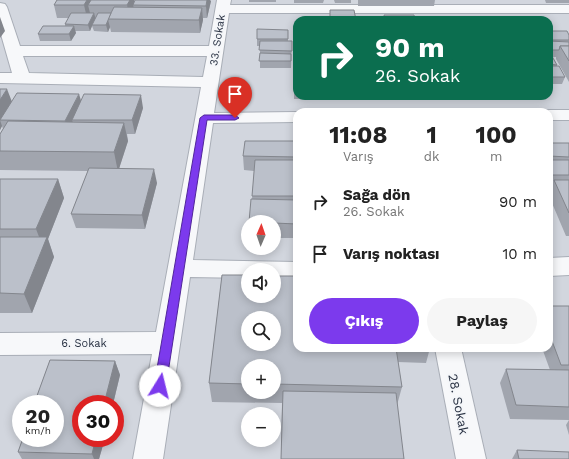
<!DOCTYPE html>
<html lang="tr">
<head>
<meta charset="utf-8">
<style>
	:root { --surface:#fff; --page:#f6f6f6; --text:#222; --muted:#767676; --accent:#7c3aed }
	body { margin:0; font-family:"Work Sans",sans-serif; background:var(--page); color:var(--text); height:100vh; display:flex; flex-direction:column; font-size:15px; white-space:nowrap }
	* { box-sizing:border-box; margin:0 }
	p { font-size:13px; color:var(--muted) }
	.icon { flex:none; width:22px; height:22px; fill:none; stroke:currentColor; stroke-width:2; stroke-linecap:round; stroke-linejoin:round }
	.map { position:relative; flex:1; overflow:hidden }
	.drawer { position:absolute; left:293px; top:108px; width:260px; height:244px; display:flex; flex-direction:column; background:var(--surface); border-radius:12px; box-shadow:0 2px 10px #0003 }
	.drawer>* { flex:none }
	.banner { position:absolute; left:293px; top:16px; width:260px; height:84px; border-radius:12px; box-shadow:0 2px 10px #0003; background:#0b6e4f; color:#fff; overflow:hidden }
	.needle { width:26px; rotate:2deg }
	.tools { position:absolute; left:241px; top:215px; display:grid; gap:8px }
	.tools a { display:grid; place-items:center; width:40px; height:40px; border-radius:50%; background:var(--surface); box-shadow:0 2px 10px #0003; font-size:20px }
	.speed { position:absolute; left:12px; top:395px; display:flex; gap:8px; font-size:20px; font-weight:700; text-align:center }
	.speed>* { display:grid; place-content:center; width:52px; height:52px; border-radius:50%; background:var(--surface); box-shadow:0 2px 10px #0003; line-height:1 }
	.speed small { font-size:10px; font-weight:400 }
	.speed .limit { border:6px solid #d22; background:#fff; color:#111 }
	.pin { position:absolute; display:grid; place-items:center; width:34px; height:34px; color:#fff; margin:-41px -17px; border-radius:50% 50% 50% 0; rotate:-45deg; box-shadow:0 0 4px #0007 }
	.pin .icon { rotate:45deg }
	.me { position:absolute; width:44px; margin:-22px; rotate:9deg; stroke-linejoin:round; filter:drop-shadow(0 0 3px #0008) }
	.turn { display:flex; align-items:center; gap:14px; height:84px; padding:0 16px; font-size:18px }
	.turn .icon { width:52px; height:52px; stroke-width:2.5 }
	.turn b { display:block; font-size:28px; line-height:34px }
	.eta { display:flex; justify-content:space-evenly; align-items:center; height:68px; text-align:center }
	.eta b { font-size:24px; font-weight:700; line-height:28px }
	.primary-button { display:flex; gap:8px; margin-top:auto; padding:8px 16px }
	.primary-button a { flex:1; height:46px; border-radius:24px; background:var(--accent); color:#fff; font-size:16px; font-weight:700; line-height:46px; text-align:center }
	.primary-button a+a { background:var(--page); color:var(--text) }
	ul { padding:0; list-style:none }
	li { display:flex; align-items:center; gap:12px; height:52px; padding:0 16px }
	li div { flex:1 }
	li b { display:block; font-size:15px }
	li em { font-style:normal }
	.map>svg:first-child { display:block }
	.built { fill:#d2d6de; fill-rule:evenodd }
	.lines { fill:none; stroke-linecap:round; stroke-linejoin:round }
	.street-casing { stroke:#a9aeb7; stroke-width:2 }
	.street { fill:#f7f8fa; fill-rule:evenodd }
	.wall { fill:#a1a5ae; fill-rule:evenodd }
	.shaded-wall { fill:#83868d }
	.building { fill:#bbc0ca; stroke:#83868d; fill-rule:evenodd }
	.route { fill:#7c3aed; stroke:#51269a }
	.labels { text-anchor:middle; stroke-width:4; stroke-linejoin:round; paint-order:stroke }
	.street-label { font-size:11px; fill:#2b3445; stroke:#f4f6f9 }
	.near-street-label { font-size:13px; fill:#2b3445; stroke:#f4f6f9 }
</style>
</head>
<body>
<div class="map">
<svg width="569" height="459" viewBox="0 0 569 459">
	<rect width="100%" height="100%" fill="#e4e7ec"/>
	<path class="built" d="M0 0H569V459H0ZM297 20H549V96H297ZM297 112H549V348H297ZM248 222H274V248H248ZM248 270H274V296H248ZM248 318H274V344H248ZM248 366H274V392H248ZM21 404H55V438H21ZM81 404H115V438H81ZM248 414H274V440H248Z"/>
	<g class="lines">
		<g class="street-casing">
			<g id="street">
				<path d="M217 0H231L230 5H569V13H229L214 113 297 112H298H297V122L213 123 193 260 297 262V280L274 279V270H248V278L190 277 163 459H133L152 354 0 355V333L156 332 201 87 0 83V73H12L0 31V3L5 4 7 7 20 46H209ZM23 56H207L203 77 29 73Z"/>
				<polygon points="549,110 569,110 569,120 549,120 549,112 542,112"/>
				<polygon points="569,257 569,275 549,276 549,258"/>
				<polygon points="435,348 461,348 486,459 456,459"/>
			</g>
		</g>
		<use href="#street" class="street"/>
	</g>
	<g class="wall">
		<polygon points="57,0 134,0 134,2 211,1 207,18 203,18 203,20 200,33 111,32 110,27 108,32 94,31 92,26 90,31 75,31 76,33 71,41 40,41 38,34 65,26 65,24 69,18 57,18 54,5"/>
		<rect x="249" y="0" width="27" height="2"/>
		<polygon points="294,0 324,0 323,3 294,3"/>
		<polygon points="334,0 351,0 351,3 335,3"/>
		<polygon points="358,0 435,0 434,6 358,6"/>
		<polygon points="545,0 569,0 569,3 546,3"/>
		<polygon points="296,23 297,23 297,96 321,96 321,99 294,99 294,77 296,77 297,58 296,58"/>
		<polygon points="288,30 288,41 292,41 291,68 260,68 260,46 257,46 257,39"/>
		<polygon points="549,31 569,34 569,82 556,59 556,57 553,57 557,65 557,66 565,77 562,84 549,84"/>
		<polygon points="0,89 12,102 81,101 143,108 135,134 127,134 128,141 119,168 157,183 145,229 76,228 71,214 88,171 0,170 0,134 3,129 2,126 0,130"/>
		<polygon points="327,96 362,96 361,97 327,97"/>
		<polygon points="297,141 297,238 274,238 274,222 252,199 254,171 244,170 243,156"/>
		<polygon points="549,143 569,143 569,236 566,236 549,196 549,192 550,190 549,190"/>
		<polygon points="0,179 58,179 64,198 48,239 54,257 32,313 0,313"/>
		<path d="M222 275H248V296H274V276H297V348H430L426 363 398 362 402 387 397 405 404 459H281L282 403 212 402 209 383ZM248 318H274V344H248ZM248 366H274V392H248Z"/>
		<polygon points="549,306 569,306 569,420 510,419 500,383 506,369 550,370 542,348 549,348"/>
		<polygon points="50,360 115,361 120,375 113,404 81,404 81,438 105,438 99,459 22,459 18,452 23,438 55,438 55,404 34,404"/>
		<polygon points="569,420 569,435 566,425"/>
		<polygon points="517,450 569,459 512,459"/>
	</g>
	<g class="shaded-wall">
		<polygon points="87,0 93,0 88,5 90,13 87,18 84,5"/>
		<polygon points="130,0 134,0 135,5 133,5 134,9 130,18 127,5"/>
		<polygon points="207,0 210,0 211,1 207,18 206,6"/>
		<polygon points="202,8 203,20 200,33 199,20"/>
		<polygon points="94,13 96,20 92,25 92,26 90,31 88,25"/>
		<polygon points="0,17 5,31 0,38"/>
		<polygon points="108,20 110,27 108,32 106,25"/>
		<polygon points="74,26 76,33 71,41 69,34"/>
		<polygon points="7,89 14,107 0,120 2,126 0,130 0,100"/>
		<polygon points="79,94 83,107 72,120 74,126 70,135 65,121"/>
		<polygon points="141,95 143,108 135,134 132,120"/>
		<polygon points="124,123 128,141 118,172 114,152"/>
		<polygon points="154,169 157,183 145,229 142,215"/>
		<polygon points="58,179 64,198 48,239 54,257 32,313 24,294 43,247 36,229"/>
		<polygon points="115,361 120,375 113,404 104,404"/>
		<polygon points="96,438 105,438 99,459 94,459 92,454"/>
	</g>
	<g class="building">
		<polygon points="57,0 87,0 84,5 54,5"/>
		<polygon points="91,0 130,0 127,5 88,5"/>
		<polygon points="135,0 207,0 206,6 133,5"/>
		<polygon points="114,7 202,8 199,20 108,19"/>
		<polygon points="330,10 354,10 356,20 330,20"/>
		<polygon points="71,13 94,13 88,25 65,24"/>
		<polygon points="98,13 111,13 106,25 92,25"/>
		<polygon points="384,15 414,15 415,20 385,20"/>
		<polygon points="471,18 531,18 531,20 472,20"/>
		<rect x="296" y="23" width="1" height="22"/>
		<polygon points="43,26 74,26 69,34 38,34"/>
		<polygon points="257,29 288,30 288,39 257,39"/>
		<polygon points="549,31 567,31 569,35 569,40 549,40"/>
		<polygon points="260,41 292,41 292,51 259,50"/>
		<polygon points="549,41 569,42 569,46 560,46 559,50 552,50 549,46"/>
		<polygon points="560,46 569,46 569,61"/>
		<polygon points="549,52 550,53 557,65 549,64"/>
		<polygon points="260,53 291,54 291,61 259,61"/>
		<polygon points="549,66 559,66 565,77 549,77"/>
		<rect x="294" y="77" width="3" height="14"/>
		<polygon points="0,89 7,89 0,100"/>
		<polygon points="17,93 79,94 65,121 0,120"/>
		<polygon points="84,94 141,95 132,120 72,120"/>
		<polygon points="8,121 124,123 114,152 0,151 0,134"/>
		<polygon points="245,141 297,141 297,157 243,156"/>
		<polygon points="549,143 569,143 569,157 549,156"/>
		<polygon points="255,160 297,160 297,196 252,196"/>
		<rect x="549" y="160" width="20" height="15"/>
		<polygon points="89,168 154,169 142,215 71,214"/>
		<polygon points="0,179 58,179 36,229 0,229"/>
		<polygon points="554,180 569,180 569,213"/>
		<polygon points="251,199 297,200 297,224 274,223 274,222 249,222"/>
		<polygon points="0,237 47,237 24,294 0,293"/>
		<path d="M222 275H248V296H274V276H297V348H396L402 387 274 384V366H248V384L209 383ZM248 318H274V344H248Z"/>
		<polygon points="549,306 569,306 569,365 561,365 549,333"/>
		<polygon points="50,360 115,361 104,404 81,404 81,438 96,438 92,454 18,452 23,438 55,438 55,404 34,404"/>
		<polygon points="506,369 569,370 569,407 516,405"/>
		<polygon points="283,391 396,393 404,459 281,459"/>
		<polygon points="517,450 569,452 569,459 519,459"/>
	</g>
	<polygon class="route" points="204,115 235,115 239,118 235,120 207,120 166,386 164,390 160,391 156,390 154,386 200,118"/>
	<g class="labels">
		<g class="street-label">
			<text transform="translate(217 40) rotate(-81)" y="4">33. Sokak</text>
			<text x="84" y="347">6. Sokak</text>
		</g>
		<g class="near-street-label">
			<text transform="translate(459 404) rotate(79)" y="5">28. Sokak</text>
		</g>
	</g>
</svg>
<div class="tools">
<a><svg class="needle" viewBox="-14 -14 28 28"><path d="M0-13l5 13h-10z" fill="#e53935"/><path d="M0 13l5-13h-10z" fill="#767676"/></svg></a>
<a><svg class="icon" aria-label="sound" viewBox="0 0 24 24"><path d="M4 9h4l5-4v14l-5-4H4zM17 9q2 3 0 6"/></svg></a>
<a><svg class="icon" aria-label="search" viewBox="0 0 24 24"><circle cx="10" cy="10" r="6"/><path d="M15 15l6 6"/></svg></a>
<a>+</a>
<a>−</a>
</div>
<div class="speed"><div>20<small>km/h</small></div><div class="limit">30</div></div>
<div class="pin" style="left:235px;top:118px;background:#d93025"><svg class="icon" aria-label="arrive" viewBox="0 0 24 24"><path d="M6 21V4h12l-3 4 3 4H6"/></svg></div>
<svg class="me" style="left:160px;top:386px" viewBox="-20 -20 40 40"><circle r="19" fill="#fff"/><path d="M0-13L10 11 0 6-10 11z" fill="#7c3aed"/></svg>
<div class="banner">
<div class="turn"><svg class="icon" aria-label="right" viewBox="0 0 24 24"><path d="M7 20v-9h11M14 6l5 5-5 5"/></svg><div><b>90 m</b>26. Sokak</div></div>
</div>
<section class="drawer">
<div class="eta">
<div><b>11:08</b><p>Varış</p></div>
<div><b>1</b><p>dk</p></div>
<div><b>100</b><p>m</p></div>
</div>
<ul>
<li><svg class="icon" aria-label="right" viewBox="0 0 24 24"><path d="M7 20v-9h11M14 6l5 5-5 5"/></svg><div><b>Sağa dön</b><p>26. Sokak</p></div><em>90 m</em></li>
<li><svg class="icon" aria-label="arrive" viewBox="0 0 24 24"><path d="M6 21V4h12l-3 4 3 4H6"/></svg><div><b>Varış noktası</b></div><em>10 m</em></li>
</ul>
<div class="primary-button"><a>Çıkış</a><a>Paylaş</a></div>
</section>
</div>
</body>
</html>
